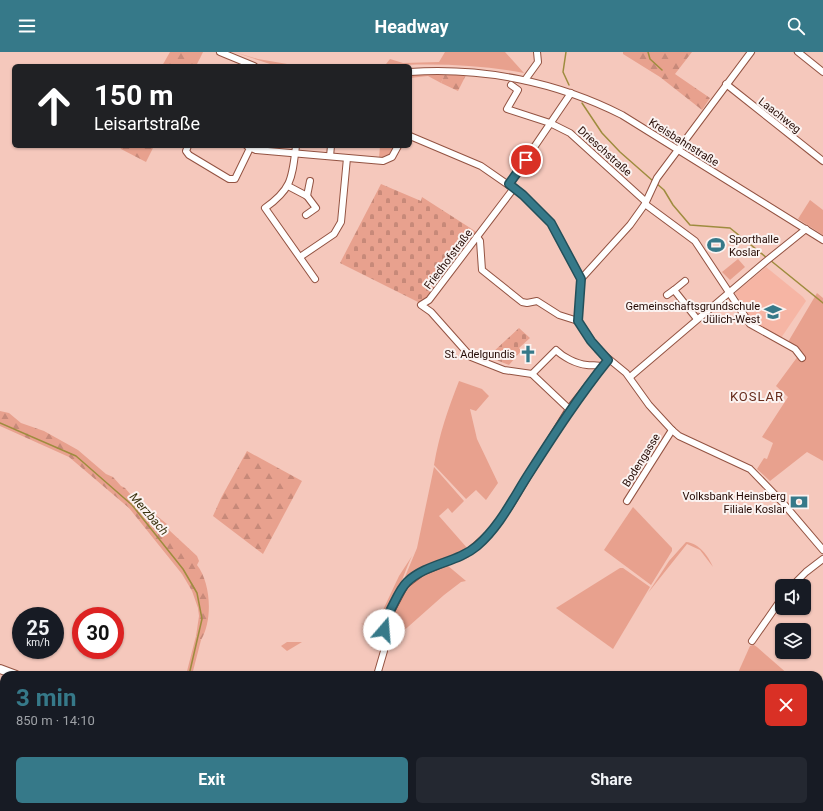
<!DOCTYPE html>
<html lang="en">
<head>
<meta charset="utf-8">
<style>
	:root { --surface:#171b24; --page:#242831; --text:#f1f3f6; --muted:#9ea1a6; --accent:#367989 }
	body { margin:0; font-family:Roboto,sans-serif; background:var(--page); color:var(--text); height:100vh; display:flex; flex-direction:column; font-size:15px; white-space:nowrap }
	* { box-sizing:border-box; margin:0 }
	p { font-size:13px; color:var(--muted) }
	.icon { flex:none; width:22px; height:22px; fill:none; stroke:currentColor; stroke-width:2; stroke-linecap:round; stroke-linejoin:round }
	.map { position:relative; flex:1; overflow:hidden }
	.drawer { position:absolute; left:0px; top:619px; width:823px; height:140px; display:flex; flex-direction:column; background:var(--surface); border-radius:12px 12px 0 0; box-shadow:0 1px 3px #0004 }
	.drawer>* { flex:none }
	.top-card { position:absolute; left:12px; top:12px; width:400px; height:84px; border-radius:6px; box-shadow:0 1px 3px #0004; background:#202124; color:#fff; overflow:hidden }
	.buttons { position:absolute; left:775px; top:527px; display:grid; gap:8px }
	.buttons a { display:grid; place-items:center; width:36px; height:36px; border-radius:6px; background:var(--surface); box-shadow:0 1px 3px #0004; font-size:20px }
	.speed { position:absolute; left:12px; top:555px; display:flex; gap:8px; font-size:20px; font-weight:700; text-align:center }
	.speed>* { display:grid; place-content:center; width:52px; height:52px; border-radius:50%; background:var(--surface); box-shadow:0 1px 3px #0004; line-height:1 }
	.speed small { font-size:10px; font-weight:400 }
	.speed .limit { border:6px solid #d22; background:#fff; color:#111 }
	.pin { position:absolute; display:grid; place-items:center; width:34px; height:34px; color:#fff; margin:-17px; border:2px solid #fff; border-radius:50%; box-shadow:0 1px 4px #0007 }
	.me { position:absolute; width:44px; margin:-22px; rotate:18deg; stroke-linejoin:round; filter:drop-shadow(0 0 3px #0008) }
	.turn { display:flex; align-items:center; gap:14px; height:84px; padding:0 16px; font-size:18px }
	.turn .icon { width:52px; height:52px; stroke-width:2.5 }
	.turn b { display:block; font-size:28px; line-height:34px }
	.round { display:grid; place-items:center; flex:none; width:42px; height:42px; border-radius:6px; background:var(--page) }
	.summary { display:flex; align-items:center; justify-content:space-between; height:68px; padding:0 16px }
	h1 { font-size:24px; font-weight:700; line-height:30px; color:var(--accent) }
	.button { display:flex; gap:8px; margin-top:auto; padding:8px 16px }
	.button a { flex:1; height:46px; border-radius:6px; background:var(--accent); color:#fff; font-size:16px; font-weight:700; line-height:46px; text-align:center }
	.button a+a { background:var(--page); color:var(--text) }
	header { display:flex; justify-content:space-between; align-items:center; height:52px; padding:0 16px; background:var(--accent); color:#fff; font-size:18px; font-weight:700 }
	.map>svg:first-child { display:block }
	.built { fill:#f6b5a4 }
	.green { fill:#e8a18e }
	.forest { fill:url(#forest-firs) }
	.cemetery { fill:url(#cemetery-stones) }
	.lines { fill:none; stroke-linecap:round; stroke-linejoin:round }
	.stream { stroke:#9e8c3e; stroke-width:1.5 }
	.minor-casing { stroke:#935342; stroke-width:8 }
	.major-casing { stroke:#935342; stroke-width:10 }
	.minor { stroke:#fff; stroke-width:6 }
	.major { stroke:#fff; stroke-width:8 }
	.route-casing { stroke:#234f59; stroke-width:10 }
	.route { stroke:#367989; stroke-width:7 }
	.labels { text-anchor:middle; stroke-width:4; stroke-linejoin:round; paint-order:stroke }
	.street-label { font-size:11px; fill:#260c06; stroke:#fbf3f1 }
	.poi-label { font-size:11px; fill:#260c06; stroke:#fbf3f1; text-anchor:end }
	.water-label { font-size:12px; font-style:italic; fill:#3b3310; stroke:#fbf3f1 }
	.quarter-label { font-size:13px; letter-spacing:1px; fill:#662b1b; stroke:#fbf3f1 }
</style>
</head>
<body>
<header><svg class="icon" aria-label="menu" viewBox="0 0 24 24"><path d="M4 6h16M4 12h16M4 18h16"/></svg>Headway<svg class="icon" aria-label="search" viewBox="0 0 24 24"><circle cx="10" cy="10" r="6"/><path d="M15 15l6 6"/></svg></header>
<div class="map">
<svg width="823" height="759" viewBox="0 0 823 759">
	<defs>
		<pattern id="forest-firs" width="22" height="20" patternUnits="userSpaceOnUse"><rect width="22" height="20" fill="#e8a18e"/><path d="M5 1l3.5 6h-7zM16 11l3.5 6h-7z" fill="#c78979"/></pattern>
		<pattern id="cemetery-stones" width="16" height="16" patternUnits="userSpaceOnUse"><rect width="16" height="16" fill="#e8a18e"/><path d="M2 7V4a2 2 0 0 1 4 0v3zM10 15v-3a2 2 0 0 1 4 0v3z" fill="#c78979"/></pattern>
	</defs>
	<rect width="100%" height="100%" fill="#f5c8bc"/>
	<polygon class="built" points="766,215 803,245 806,249 781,286 753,270 735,241"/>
	<g class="green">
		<polygon points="234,0 258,7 299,14 273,13"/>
		<path d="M445 0H505L524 21C476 12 430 11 381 14L386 12 390 7 403 11 439 10Z"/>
		<polygon points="445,22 441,31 428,24 410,26 410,23"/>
		<path d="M380 94H395C391 102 388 107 379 106Z"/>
		<polygon points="810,148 823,158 823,183 798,167"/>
		<polygon points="738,207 745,215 730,228 722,220"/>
		<polygon points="817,241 823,246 823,409 807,400 770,429 757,417 764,406 767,407 773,391 762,385 788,345 776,334 801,300 788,290"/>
		<path d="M459 329 482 337 489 344 476 359 470 357 477 387 498 431 486 448 476 438 466 447 434 413C439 383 448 357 459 329Z"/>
		<polygon points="434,415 464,449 452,461 448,456 439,464 468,497 416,520 402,532 417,496"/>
		<polygon points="633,455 672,496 672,499 651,533 604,498"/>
		<path d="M686 490C699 491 708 504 713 515L700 498 687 492 648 541 669 509Z"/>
		<path d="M412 504C401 526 394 560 376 578H370L361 571 374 577 399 524Z"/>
		<polygon points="447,513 466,529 461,530 444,543 400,582 387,584 386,574 405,537 421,523"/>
		<polygon points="620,516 623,516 650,535 613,597 556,556"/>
		<polygon points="196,584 201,588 192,623 186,623"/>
		<polygon points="287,590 302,590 287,599 281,594"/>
		<polygon points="754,593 757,595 789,623 737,623 750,594"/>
		<polygon points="819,646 823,649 823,692 819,696"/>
		<polygon points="698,755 724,755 722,759 697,759"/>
	</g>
	<g class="forest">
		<polygon points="170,0 203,0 196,14 162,14"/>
		<polygon points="623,0 692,0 675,22 710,46 702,58 660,25 623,2"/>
		<polygon points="445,22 466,23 458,39 441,31"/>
		<polygon points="154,94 146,110 121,97 120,95"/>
		<path d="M0 359 9 361 21 371 44 379 78 398 106 422 113 425 121 434 125 436 131 443 135 445 140 453 144 454 167 472 169 478 197 504 199 509 197 513C211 531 213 568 201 588L196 584 199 564 198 556 192 539 182 522 129 456 69 405 0 374Z"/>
		<polygon points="247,399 302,429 263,502 213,464 221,446"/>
	</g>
	<g class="cemetery">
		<polygon points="381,132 421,149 422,145 478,181 428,248 420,251 340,211"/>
		<polygon points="519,276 530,286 519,296 521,299 509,313 491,306 492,301"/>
	</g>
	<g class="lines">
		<g class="stream">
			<polyline points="566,0 563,20 569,33"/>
			<polyline points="648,0 650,7 662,18"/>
			<polyline points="582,51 602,81 620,100 653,129"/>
			<polyline points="656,131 664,138 673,153 690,173 730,176 767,206"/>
			<polyline points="770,208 823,251"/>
			<polyline points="0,371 76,404 132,453 183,517 197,541 202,567 189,623"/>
			<polyline points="172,759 172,755"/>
		</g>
		<g class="minor-casing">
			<g id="minor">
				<polyline points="220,0 254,14"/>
				<polyline points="798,0 823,20"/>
				<path d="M410 20C483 15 557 30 622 63L823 188"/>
				<polyline points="525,28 538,10 537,0"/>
				<polyline points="726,32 823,109"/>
				<polyline points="511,33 518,38 507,57 550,71 570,81 645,149"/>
				<polyline points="410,84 481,114 523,143 551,171 581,227 578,269 598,298 626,321 649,353 672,378 679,384 750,417 783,451 823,498"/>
				<polyline points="188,94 186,99 189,103 229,127 235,127 251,94"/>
				<polyline points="247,94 256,98 383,109 392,105 398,94"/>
				<path d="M296 94C292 126 292 137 265 156L315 227"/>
				<polyline points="330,104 331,94"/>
				<polyline points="509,132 571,41"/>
				<polyline points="288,134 307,144 316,156 306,163"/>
				<polyline points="514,136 429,248 421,253 431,260 471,305 504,318 532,322 569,357"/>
				<polyline points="307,144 310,129"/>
				<polyline points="645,152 695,189 750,272 795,297 802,306"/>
				<polyline points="477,185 480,189 482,218 522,250 527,251 537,249 559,263 578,269"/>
				<polyline points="300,205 334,182 341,170 347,106"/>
				<polyline points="581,227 630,173 645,152 657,126 751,0"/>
				<polyline points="685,229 674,238 697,267"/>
				<polyline points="667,243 674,238"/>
				<path d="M532 322 556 298C563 305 576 312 587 313 593 314 597 312 602 315"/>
				<polyline points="630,325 765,210 806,177"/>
				<polyline points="627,449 672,378"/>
				<polyline points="792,534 806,520 823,507"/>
				<polyline points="752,589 782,546"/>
				<polyline points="377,623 384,599 384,573 405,533 422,520 466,502 491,480 510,454 569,357 608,308"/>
				<polyline points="302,759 304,755"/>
			</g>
		</g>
		<g class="major-casing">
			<g id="major">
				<polyline points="0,617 16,623"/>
				<polyline points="264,755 269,759"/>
			</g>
		</g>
		<use href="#minor" class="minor"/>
		<use href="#major" class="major"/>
	</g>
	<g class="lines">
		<g class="route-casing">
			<path id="route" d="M384 578C384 569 389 561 393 553 397 545 401 536 407 530 427 511 457 511 477 494 501 473 513 446 530 420 555 381 579 344 608 308L591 289 578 269 581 227 551 171 523 143 509 132 526 108"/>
		</g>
		<use href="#route" class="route"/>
	</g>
	<defs>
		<g id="stadium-bare" transform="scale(1.38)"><path d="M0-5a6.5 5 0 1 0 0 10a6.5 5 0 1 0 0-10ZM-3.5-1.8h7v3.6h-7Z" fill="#367989" stroke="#fbf3f1" stroke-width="2.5" paint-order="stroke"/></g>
		<g id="school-bare" transform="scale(1.38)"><path d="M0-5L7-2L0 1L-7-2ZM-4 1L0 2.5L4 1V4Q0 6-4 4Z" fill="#367989" stroke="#fbf3f1" stroke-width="2.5" paint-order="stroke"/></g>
		<g id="church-bare" transform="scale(1.38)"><path d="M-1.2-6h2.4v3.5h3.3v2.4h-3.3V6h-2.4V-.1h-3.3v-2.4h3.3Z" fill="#367989" stroke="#fbf3f1" stroke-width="2.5" paint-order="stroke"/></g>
		<g id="bank-bare" transform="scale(1.38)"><path d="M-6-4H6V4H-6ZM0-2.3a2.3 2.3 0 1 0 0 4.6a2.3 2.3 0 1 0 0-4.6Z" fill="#367989" stroke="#fbf3f1" stroke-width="2.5" paint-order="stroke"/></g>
	</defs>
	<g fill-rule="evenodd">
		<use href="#stadium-bare" x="716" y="193"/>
		<use href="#school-bare" x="773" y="260"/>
		<use href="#church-bare" x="528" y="302"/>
		<use href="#bank-bare" x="799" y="450"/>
	</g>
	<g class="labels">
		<g class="street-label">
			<text transform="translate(780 63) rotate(38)" y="4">Laachweg</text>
			<text transform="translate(684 90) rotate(32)" y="4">Kreisbahnstraße</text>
			<text transform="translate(605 99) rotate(42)" y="4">Drieschstraße</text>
			<text transform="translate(448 207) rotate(-53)" y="4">Friedhofstraße</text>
			<text transform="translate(641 408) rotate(-58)" y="4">Bodengasse</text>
		</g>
		<g class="poi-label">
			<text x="729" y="191" text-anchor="start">Sporthalle<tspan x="729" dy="13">Koslar</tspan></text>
			<text x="760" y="258">Gemeinschaftsgrundschule<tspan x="760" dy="13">Jülich-West</tspan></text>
			<text x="515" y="306">St. Adelgundis</text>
			<text x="786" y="448">Volksbank Heinsberg<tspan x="786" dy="13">Filiale Koslar</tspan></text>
		</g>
		<g class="water-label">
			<text transform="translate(149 462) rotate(49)" y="4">Merzbach</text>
		</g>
		<g class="quarter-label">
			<text x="757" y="349">KOSLAR</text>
		</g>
	</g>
</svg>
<div class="buttons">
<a><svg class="icon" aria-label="sound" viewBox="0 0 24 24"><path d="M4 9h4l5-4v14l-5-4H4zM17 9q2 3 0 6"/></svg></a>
<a><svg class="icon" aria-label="layers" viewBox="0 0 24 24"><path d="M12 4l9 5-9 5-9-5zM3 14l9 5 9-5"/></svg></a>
</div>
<div class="speed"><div>25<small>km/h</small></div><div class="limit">30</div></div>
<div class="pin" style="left:526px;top:108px;background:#d93025"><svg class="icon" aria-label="arrive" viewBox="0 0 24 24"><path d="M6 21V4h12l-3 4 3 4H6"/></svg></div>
<svg class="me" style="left:384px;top:578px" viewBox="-20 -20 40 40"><circle r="19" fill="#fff"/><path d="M0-13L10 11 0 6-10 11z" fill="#367989"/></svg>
<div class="top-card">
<div class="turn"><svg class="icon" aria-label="ahead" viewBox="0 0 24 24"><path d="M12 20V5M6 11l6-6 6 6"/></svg><div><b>150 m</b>Leisartstraße</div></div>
</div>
<section class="drawer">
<div class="summary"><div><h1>3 min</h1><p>850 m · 14:10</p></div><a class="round" style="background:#d93025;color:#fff"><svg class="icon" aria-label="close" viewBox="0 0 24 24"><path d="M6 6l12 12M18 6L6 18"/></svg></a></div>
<div class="button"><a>Exit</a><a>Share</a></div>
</section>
</div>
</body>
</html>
